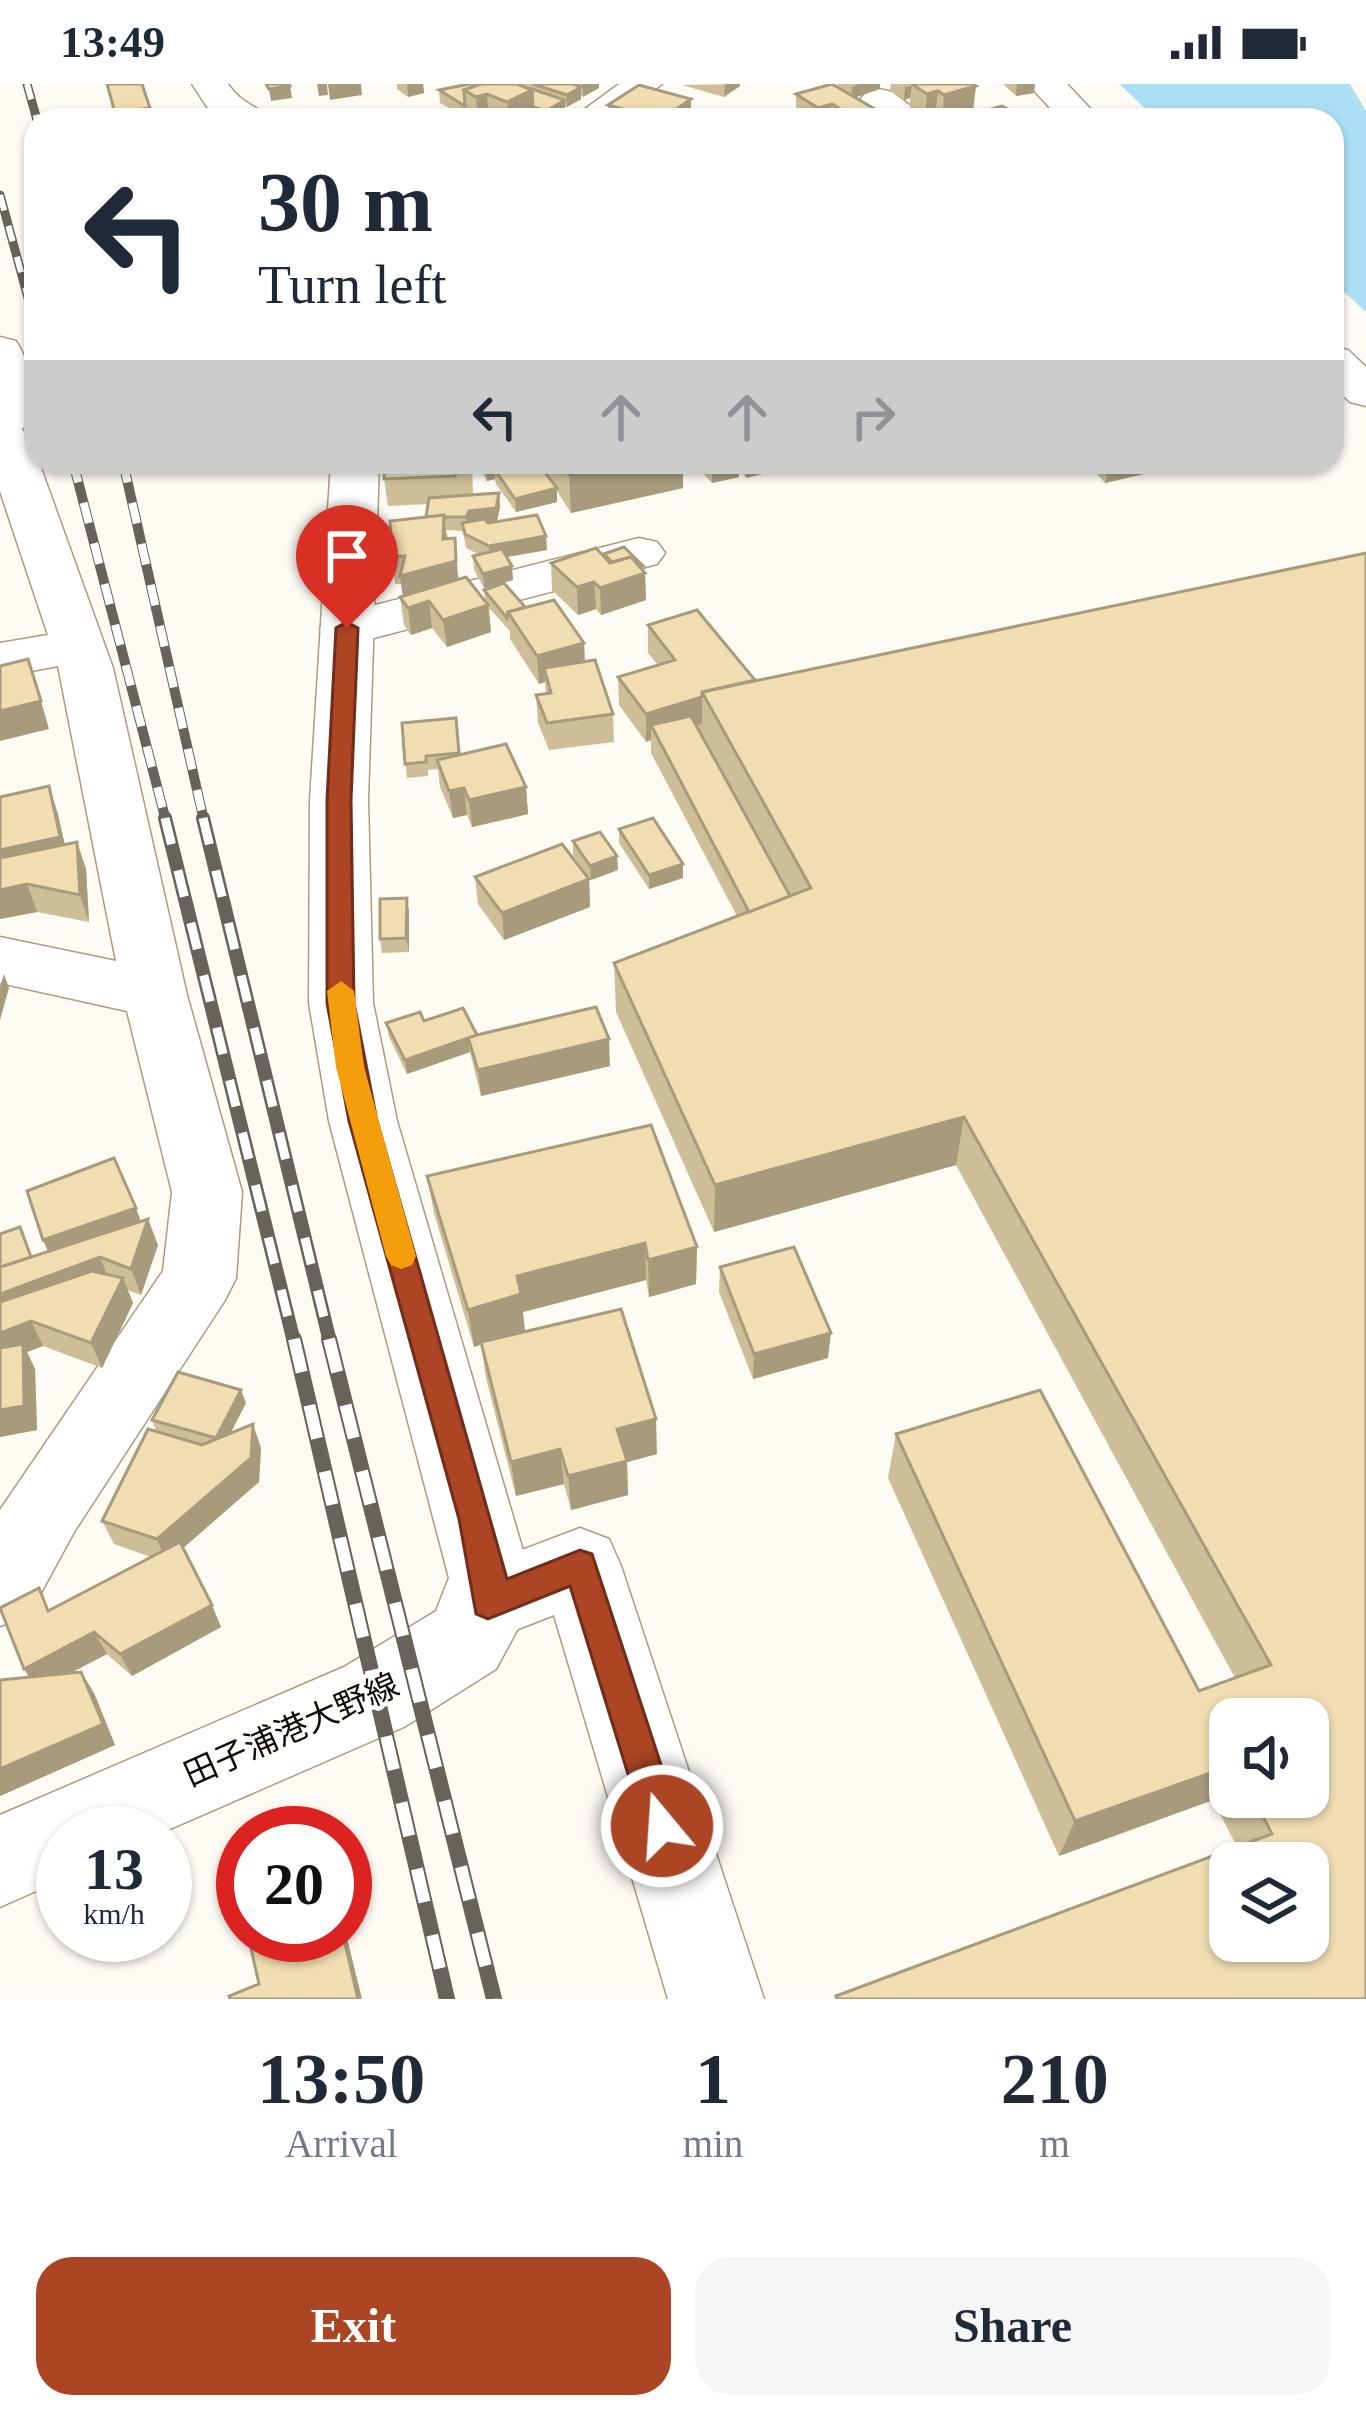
<!DOCTYPE html>
<html lang="en">
<head>
<meta charset="utf-8">
<style>
	:root { --surface:#fff; --page:#f6f6f7; --text:#1f2937; --muted:#747a83; --accent:#ac4523 }
	body { margin:0; font-family:"Times New Roman","Noto Sans JP",serif; background:var(--page); color:var(--text); height:100vh; display:flex; flex-direction:column; font-size:45px; white-space:nowrap }
	* { box-sizing:border-box; margin:0 }
	p { font-size:39px; color:var(--muted) }
	.icon { flex:none; width:66px; height:66px; fill:none; stroke:currentColor; stroke-width:2; stroke-linecap:round; stroke-linejoin:round }
	.map { position:relative; height:1915px; overflow:hidden }
	.side { display:flex; flex-direction:column; background:var(--surface); flex:1 }
	.side>* { flex:none }
	.guide { position:absolute; left:24px; top:24px; width:1320px; height:366px; border-radius:36px; box-shadow:0 3px 9px #0004; background:#fff; color:var(--text); overflow:hidden }
	.fabs { position:absolute; left:1209px; top:1614px; display:grid; gap:24px }
	.fabs a { display:grid; place-items:center; width:120px; height:120px; border-radius:24px; background:var(--surface); box-shadow:0 3px 9px #0004; font-size:60px }
	.speed { position:absolute; left:36px; top:1722px; display:flex; gap:24px; font-size:60px; font-weight:700; text-align:center }
	.speed>* { display:grid; place-content:center; width:156px; height:156px; border-radius:50%; background:var(--surface); box-shadow:0 3px 9px #0004; line-height:1 }
	.speed small { font-size:30px; font-weight:400 }
	.speed .limit { border:18px solid #d22; background:#fff; color:#111 }
	.pin { position:absolute; display:grid; place-items:center; width:102px; height:102px; color:#fff; margin:-123px -51px; border-radius:50% 50% 50% 0; rotate:-45deg; box-shadow:0 0 12px #0007 }
	.pin .icon { rotate:45deg }
	.me { position:absolute; width:132px; margin:-66px; rotate:342deg; stroke-linejoin:round; filter:drop-shadow(0 0 9px #0008) }
	.turn { display:flex; align-items:center; gap:42px; height:252px; padding:0 36px; font-size:54px }
	.turn .icon { width:156px; height:156px; stroke-width:2.5 }
	.turn b { display:block; font-size:84px; line-height:102px }
	.lanes { display:flex; align-items:center; height:114px; padding:0 36px; background:#0003; justify-content:center; gap:60px; direction:ltr }
	.lanes .off { opacity:.35 }
	.eta { display:flex; justify-content:space-evenly; align-items:center; height:204px; text-align:center }
	.eta b { font-size:72px; font-weight:600; line-height:84px }
	.primary-button { display:flex; gap:24px; margin-top:auto; padding:24px 36px }
	.primary-button a { flex:1; height:138px; border-radius:36px; background:var(--accent); color:#fff; font-size:48px; font-weight:600; line-height:138px; text-align:center }
	.primary-button a+a { background:var(--page); color:var(--text) }
	.status { display:flex; justify-content:space-between; align-items:center; height:84px; padding:0 60px; background:var(--surface); direction:ltr }
	.status svg { height:33px; fill:currentColor }
	.map>svg:first-child { display:block }
	.water { fill:#abdff4 }
	.lines { fill:none; stroke-linecap:round; stroke-linejoin:round }
	.minor-casing { stroke:#a99c80; stroke-width:3 }
	.major-casing { stroke:#a99c80; stroke-width:3 }
	.minor { fill:#fff; fill-rule:evenodd }
	.major { fill:#fff; fill-rule:evenodd }
	.rail-far3-casing { stroke:#67635b; stroke-width:9 }
	.rail-far2-casing { stroke:#67635b; stroke-width:10 }
	.rail-far1-casing { stroke:#67635b; stroke-width:14 }
	.rail-casing { stroke:#67635b; stroke-width:16 }
	.rail-far3 { stroke:#fff; stroke-width:6; stroke-dasharray:16; stroke-linecap:butt }
	.rail-far2 { stroke:#fff; stroke-width:8; stroke-dasharray:21; stroke-linecap:butt }
	.rail-far1 { stroke:#fff; stroke-width:9; stroke-dasharray:27; stroke-linecap:butt }
	.rail { stroke:#fff; stroke-width:12; stroke-dasharray:34; stroke-linecap:butt }
	.wall { fill:#cebe98; fill-rule:evenodd }
	.shaded-wall { fill:#a89b7c }
	.building { fill:#f0ddb1; stroke:#a89b7c; stroke-width:3; fill-rule:evenodd }
	.route { fill:#ac4523; stroke:#702d17; stroke-width:3 }
	.slow { fill:#f59e0b }
	.labels { text-anchor:middle; stroke-width:9; stroke-linejoin:round; paint-order:stroke }
	.street-label { font-size:33px; fill:#110d04; stroke:#fff }
</style>
</head>
<body>
<div class="status"><b>13:49</b><svg viewBox="0 0 49 12"><path d="M0 12V9h3v3zM5 12V6h3v6zM10 12V3h3v9zM15 12V0h3v12zM26 1h20v11H26zM47 4h2v5h-2z"/></svg></div>
<div class="map">
<svg width="1366" height="1915" viewBox="0 0 1366 1915">
	<rect width="100%" height="100%" fill="#fefbf5"/>
	<polygon class="water" points="1119,0 1350,0 1366,27 1366,228 1332,197 1332,36 1158,36"/>
	<g class="lines">
		<g class="minor-casing">
			<g id="minor">
				<polygon points="879,5 892,8 929,36 884,36 860,16 866,8"/>
				<path d="M0 253 16 257C30 279 36 307 36 332L22 345 32 359 113 584 187 911 242 1108 236 1194 225 1216 74 1448 29 1531 0 1542V1426L163 1187 172 1108 127 927 0 899V853L116 877 58 582 0 593V559L48 551 0 407Z"/>
				<polygon points="639,454 657,458 665,469 657,480 347,561 328,557 320,545 328,533"/>
				<polygon points="580,1444 609,1455 621,1482 764,1915 668,1915 554,1531 488,1557 459,1546 447,1518 459,1490"/>
			</g>
		</g>
		<g class="major-casing">
			<g id="major">
				<path d="M192 0H228C244 23 258 20 269 36L215 35Z"/>
				<polygon points="619,0 662,0 615,36 570,36"/>
				<polygon points="1028,0 1067,0 1101,36 1061,36"/>
				<polygon points="1332,262 1348,266 1366,283 1366,322 1350,318 1332,301"/>
				<polygon points="331,378 379,378 368,716 373,919 397,1037 531,1494 523,1535 496,1585 404,1643 161,1749 63,1749 63,1795 0,1823 0,1731 344,1583 436,1527 449,1494 329,1037 309,919 310,716"/>
			</g>
		</g>
		<use href="#minor" class="minor"/>
		<use href="#major" class="major"/>
		<g class="rail-far3-casing">
			<g id="rail-far3">
				<polyline points="27,0 37,36"/>
				<polyline points="0,111 36,243"/>
			</g>
		</g>
		<g class="rail-far2-casing">
			<g id="rail-far2">
				<polyline points="73,378 166,737"/>
				<polyline points="123,378 204,737"/>
			</g>
		</g>
		<g class="rail-far1-casing">
			<g id="rail-far1">
				<polyline points="165,734 294,1258"/>
				<polyline points="203,734 330,1258"/>
			</g>
		</g>
		<g class="rail-casing">
			<g id="rail">
				<polyline points="294,1255 447,1915"/>
				<polyline points="329,1255 494,1915"/>
			</g>
		</g>
		<use href="#rail-far3" class="rail-far3"/>
		<use href="#rail-far2" class="rail-far2"/>
		<use href="#rail-far1" class="rail-far1"/>
		<use href="#rail" class="rail"/>
	</g>
	<g class="wall">
		<polygon points="397,0 423,0 424,9 408,13 397,5"/>
		<polygon points="469,0 599,0 599,4 581,12 581,15 567,23 565,22 565,28 552,36 467,36 467,34 440,19 439,6"/>
		<polygon points="740,0 740,2 724,13 682,1"/>
		<polygon points="838,0 880,0 880,5 855,13 885,36 837,36 831,32 816,36 796,23 796,10 838,3"/>
		<polygon points="891,0 973,0 976,2 973,26 942,35 935,31 925,34 910,25 910,14 904,16 890,6"/>
		<polygon points="1003,0 1035,0 1034,9 1016,12"/>
		<polygon points="608,21 691,36 609,36"/>
		<polygon points="385,378 472,378 473,411 499,409 500,423 497,437 546,452 547,466 506,473 513,496 484,504 474,486 473,472 480,471 466,464 463,447 446,446 459,495 485,517 484,506 525,523 584,559 585,578 613,630 614,658 549,666 538,639 536,611 546,610 545,598 539,600 510,555 510,547 489,524 491,548 447,563 432,544 411,551 404,541 400,513 403,512 401,500 395,500 392,473 426,433 428,420 388,422 384,395"/>
		<polygon points="476,378 683,378 683,404 571,429 557,407 557,418 516,428 496,400 495,395 487,397"/>
		<polygon points="698,378 786,378 786,384 746,394 739,384 739,393 712,399 698,384"/>
		<polygon points="1086,378 1150,378 1148,389 1105,399"/>
		<path d="M1366 469V1915H836V1912L1237 1763 1213 1716 1059 1772 888 1394 896 1350 1199 1607 1235 1594 956 1081 714 1148 616 928 614 879 737 832 651 669V656L646 658 619 621 618 593 658 581 648 569V541L754 597ZM1230 1635 1308 1713H1230Z"/>
		<polygon points="604,470 643,486 645,489 646,516 601,531 596,525 578,531 552,506 551,479 604,473"/>
		<polygon points="402,639 459,671 526,703 528,730 472,743 467,731 453,734 440,703 438,685 428,686 428,692 407,694"/>
		<polygon points="49,702 65,760 77,758 86,785 89,838 37,828 0,835"/>
		<polygon points="619,745 683,794 649,805 619,759"/>
		<polygon points="573,757 617,772 618,786 591,796 573,771"/>
		<polygon points="475,793 589,795 590,823 504,856 478,820"/>
		<polygon points="409,828 409,868 382,869 380,855"/>
		<polygon points="424,937 477,951 610,982 481,1012 470,968 407,990 389,953 386,939"/>
		<polygon points="427,1092 697,1163 696,1200 649,1213 646,1196 523,1228 525,1247 510,1251 657,1370 627,1378 628,1411 571,1426 564,1400 516,1412 486,1294 481,1260 474,1263 434,1129"/>
		<polygon points="141,1137 158,1161 141,1211 127,1206 133,1219 102,1284 43,1262 27,1268 35,1285 37,1346 0,1353 26,1156 32,1173 48,1167 43,1156"/>
		<polygon points="720,1183 828,1274 753,1295 719,1208"/>
		<polygon points="246,1319 230,1350 261,1364 259,1398 183,1464 221,1543 132,1592 107,1570 70,1589 81,1588 94,1609 115,1661 0,1712 0,1596 29,1593 24,1585 151,1473 114,1460 102,1437 156,1347 152,1336"/>
	</g>
	<g class="shaded-wall">
		<polygon points="317,0 327,0 328,11 319,12"/>
		<polygon points="328,0 361,0 362,11 330,16"/>
		<polygon points="411,0 423,0 424,9 408,13 407,1"/>
		<polygon points="582,0 599,0 599,4 583,13"/>
		<polygon points="725,0 740,0 740,2 724,13"/>
		<polygon points="859,0 880,0 880,5 851,15 852,3"/>
		<polygon points="1017,0 1035,0 1034,9 1016,12"/>
		<polygon points="290,2 292,14 271,17 269,5"/>
		<polygon points="912,2 910,14 904,16 905,3"/>
		<polygon points="976,2 973,26 942,35 944,11"/>
		<polygon points="581,3 581,15 567,23 567,11"/>
		<polygon points="532,6 534,36 509,36 507,18"/>
		<polygon points="938,7 935,31 925,34 927,10"/>
		<polygon points="487,10 489,36 478,36 476,13"/>
		<polygon points="691,15 691,36 661,36"/>
		<polygon points="565,16 565,28 552,36 546,36 546,27"/>
		<polygon points="832,20 831,32 817,36 818,24"/>
		<polygon points="150,24 153,36 117,36 115,29"/>
		<polygon points="485,378 542,378 543,385 495,386 495,395 487,397"/>
		<polygon points="626,378 683,378 683,404 571,429 569,391"/>
		<polygon points="755,378 786,378 786,384 746,394 747,380"/>
		<polygon points="1109,378 1150,378 1148,389 1105,399"/>
		<polygon points="739,380 739,393 712,399 712,385"/>
		<polygon points="557,404 557,418 516,428 515,415"/>
		<polygon points="499,409 500,423 497,437 468,447 466,433 469,427"/>
		<polygon points="444,431 447,458 455,454 459,505 404,520 400,492 443,455"/>
		<polygon points="546,452 547,466 490,476 489,462"/>
		<polygon points="512,482 513,496 484,504 483,490"/>
		<polygon points="643,482 643,489 645,489 646,516 601,531 600,504"/>
		<polygon points="594,498 596,525 578,531 577,503"/>
		<polygon points="429,517 432,544 411,551 408,524"/>
		<polygon points="488,521 491,548 447,563 443,536"/>
		<polygon points="584,559 585,587 544,584 545,598 539,600 537,572"/>
		<polygon points="37,603 49,645 0,657 0,627"/>
		<polygon points="702,613 702,640 658,654 651,641 651,656 646,658 646,630"/>
		<polygon points="49,702 58,730 69,780 0,796 0,766"/>
		<polygon points="526,703 528,730 472,743 469,716"/>
		<polygon points="464,704 467,731 453,734 449,707"/>
		<polygon points="77,758 86,785 89,838 80,811"/>
		<polygon points="617,772 618,786 591,796 590,782"/>
		<polygon points="683,780 683,794 649,805 649,791"/>
		<polygon points="589,795 590,823 504,856 502,829"/>
		<polygon points="27,800 37,828 0,835 0,806"/>
		<polygon points="407,814 409,828 409,868 406,854"/>
		<polygon points="4,890 9,904 0,936 0,903"/>
		<polygon points="468,954 470,968 407,990 405,976"/>
		<polygon points="609,955 610,982 481,1012 478,986"/>
		<polygon points="964,1033 956,1081 714,1148 715,1101"/>
		<polygon points="136,1124 144,1146 148,1135 158,1161 141,1211 131,1185 142,1152 55,1182 43,1156"/>
		<polygon points="645,1159 646,1196 523,1228 525,1247 474,1263 468,1226 517,1192"/>
		<polygon points="697,1163 696,1200 649,1213 648,1176"/>
		<polygon points="100,1173 110,1199 0,1240 0,1210"/>
		<polygon points="123,1194 133,1219 102,1284 91,1259"/>
		<polygon points="31,1237 43,1262 27,1268 35,1285 37,1346 0,1353 0,1249"/>
		<polygon points="831,1249 828,1274 753,1295 754,1270"/>
		<polygon points="241,1306 246,1319 221,1367 216,1354"/>
		<polygon points="656,1335 657,1370 627,1378 628,1411 571,1426 568,1392 617,1345"/>
		<polygon points="253,1340 261,1364 259,1398 167,1478 157,1455"/>
		<polygon points="560,1365 564,1400 516,1412 511,1378"/>
		<polygon points="212,1521 221,1543 132,1592 120,1570"/>
		<polygon points="94,1548 107,1570 38,1606 24,1585"/>
		<polygon points="81,1588 94,1609 115,1661 0,1712 0,1685"/>
		<polygon points="1230,1682 1230,1688 1213,1716 1059,1772 1075,1737"/>
		<polygon points="345,1846 362,1915 358,1915 343,1851 345,1851"/>
	</g>
	<g class="building">
		<polygon points="107,0 142,0 150,24 115,29"/>
		<polygon points="266,0 289,0 290,2 269,5"/>
		<polygon points="469,0 481,0 464,6 465,22 439,6"/>
		<polygon points="481,0 517,0 532,6 507,18 487,10 476,13 464,6"/>
		<polygon points="533,0 573,0 581,3 567,11"/>
		<polygon points="832,0 885,31 870,36 858,36 832,20 818,24 796,10"/>
		<polygon points="916,0 973,0 976,2 944,11 938,7 927,10 913,1"/>
		<polygon points="639,1 691,15 661,36 608,21"/>
		<polygon points="532,5 565,16 546,27 533,23"/>
		<polygon points="1002,22 1025,35 972,36 965,32"/>
		<polygon points="279,31 304,34 302,36 274,36"/>
		<polygon points="385,378 471,378 471,386 455,387 455,392 384,395"/>
		<polygon points="528,378 537,378 557,404 515,415 495,386"/>
		<polygon points="561,378 626,378 569,391"/>
		<polygon points="705,378 738,378 739,380 712,385"/>
		<polygon points="499,409 496,424 469,427 466,433 426,433 429,414"/>
		<polygon points="444,431 443,455 455,454 456,477 400,492 405,472 392,473 390,437"/>
		<polygon points="537,431 546,452 489,462 465,450 462,439 484,435 488,439"/>
		<polygon points="624,463 643,482 639,482 631,473 612,478 604,470"/>
		<polygon points="596,464 610,479 631,473 645,489 600,504 594,498 577,503 551,479"/>
		<polygon points="502,465 512,482 483,490 473,472"/>
		<path d="M1366 469V1915H837L836 1912 1272 1750 1253 1713H1308V1635H1230V1682L1075 1737 896 1350 1040 1306 1199 1607 1271 1581 964 1033 715 1101 614 879 811 804 702 608ZM1230 1779H1308V1857H1230Z"/>
		<polygon points="466,493 488,521 443,536 429,517 408,524 400,513"/>
		<polygon points="504,499 525,523 508,528 507,534 484,506"/>
		<polygon points="554,516 584,559 537,572 508,528"/>
		<polygon points="697,526 755,596 702,608 702,613 646,630 618,593 675,576 648,541"/>
		<polygon points="28,575 41,617 0,627 0,582"/>
		<polygon points="595,576 613,630 547,639 536,611 551,609 544,584"/>
		<polygon points="691,632 790,812 749,828 651,641"/>
		<polygon points="456,634 459,669 426,672 426,678 405,680 402,639"/>
		<polygon points="506,660 526,703 469,716 464,704 449,707 437,676"/>
		<polygon points="49,702 60,753 0,766 0,713"/>
		<polygon points="653,734 683,780 649,791 619,745"/>
		<polygon points="600,748 617,772 590,782 573,757"/>
		<polygon points="77,758 80,811 27,800 0,806 0,774"/>
		<polygon points="562,760 589,795 502,829 475,793"/>
		<polygon points="407,814 406,854 380,855 380,815"/>
		<polygon points="596,923 609,955 478,986 468,953"/>
		<polygon points="463,924 477,951 405,976 386,939 420,928 424,937"/>
		<polygon points="651,1041 697,1163 648,1176 645,1159 517,1192 521,1210 468,1226 427,1092"/>
		<polygon points="114,1074 136,1124 43,1156 27,1107"/>
		<polygon points="148,1135 131,1185 100,1173 0,1210 0,1183"/>
		<polygon points="20,1143 31,1173 0,1183 0,1150"/>
		<polygon points="794,1163 831,1249 754,1270 720,1183"/>
		<polygon points="92,1187 123,1194 91,1259 31,1237 0,1249 0,1218"/>
		<polygon points="621,1225 656,1335 617,1345 627,1377 568,1392 560,1365 511,1378 481,1258"/>
		<polygon points="23,1260 24,1322 0,1326 0,1264"/>
		<polygon points="178,1288 241,1306 216,1354 152,1336"/>
		<polygon points="253,1340 251,1374 157,1455 102,1437 148,1345 202,1361"/>
		<polygon points="180,1458 212,1521 120,1570 94,1548 24,1585 0,1524 39,1504 48,1527"/>
		<polygon points="81,1588 103,1640 0,1685 0,1596"/>
		<polygon points="248,1851 343,1851 358,1915 230,1915 229,1912 259,1900"/>
	</g>
	<polygon class="route" points="347,538 358,544 351,716 354,919 377,1037 507,1495 580,1466 592,1470 681,1742 675,1755 662,1760 649,1755 644,1742 570,1502 488,1535 476,1530 459,1435 349,1037 327,919 327,716 336,544"/>
	<polygon class="slow" points="341,897 354,907 364,983 416,1172 412,1181 401,1185 391,1181 386,1172 336,983 327,907"/>
	<g class="labels">
		<g class="street-label">
			<text transform="translate(291 1645) rotate(-24)" y="12">田子浦港大野線</text>
		</g>
	</g>
</svg>
<div class="fabs">
<a><svg class="icon" aria-label="sound" viewBox="0 0 24 24"><path d="M4 9h4l5-4v14l-5-4H4zM17 9q2 3 0 6"/></svg></a>
<a><svg class="icon" aria-label="layers" viewBox="0 0 24 24"><path d="M12 4l9 5-9 5-9-5zM3 14l9 5 9-5"/></svg></a>
</div>
<div class="speed"><div>13<small>km/h</small></div><div class="limit">20</div></div>
<div class="pin" style="left:347px;top:544px;background:#d93025"><svg class="icon" aria-label="arrive" viewBox="0 0 24 24"><path d="M6 21V4h12l-3 4 3 4H6"/></svg></div>
<svg class="me" style="left:662px;top:1742px" viewBox="-20 -20 40 40"><circle r="17" fill="#ac4523" stroke="#fff" stroke-width="3"/><path d="M0-11L8 9 0 5-8 9z" fill="#fff"/></svg>
<div class="guide">
<div class="turn"><svg class="icon" aria-label="left" viewBox="0 0 24 24"><path d="M17 20v-9H6M10 6l-5 5 5 5"/></svg><div><b>30 m</b>Turn left</div></div>
<div class="lanes"><svg class="icon" aria-label="left" viewBox="0 0 24 24"><path d="M17 20v-9H6M10 6l-5 5 5 5"/></svg><svg class="icon off" aria-label="ahead" viewBox="0 0 24 24"><path d="M12 20V5M6 11l6-6 6 6"/></svg><svg class="icon off" aria-label="ahead" viewBox="0 0 24 24"><path d="M12 20V5M6 11l6-6 6 6"/></svg><svg class="icon off" aria-label="right" viewBox="0 0 24 24"><path d="M7 20v-9h11M14 6l5 5-5 5"/></svg></div>
</div>
</div>
<section class="side">
<div class="eta">
<div><b>13:50</b><p>Arrival</p></div>
<div><b>1</b><p>min</p></div>
<div><b>210</b><p>m</p></div>
</div>
<div class="primary-button"><a>Exit</a><a>Share</a></div>
</section>
</body>
</html>
